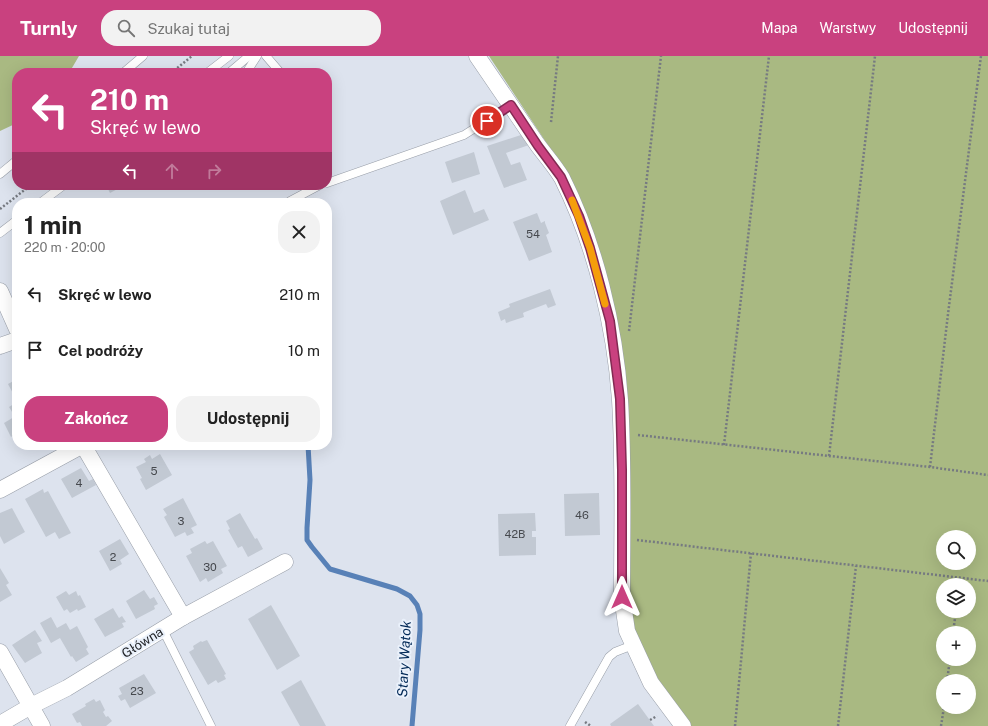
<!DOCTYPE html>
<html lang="pl">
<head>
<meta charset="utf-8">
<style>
	:root { --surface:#fff; --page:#f2f2f2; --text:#222; --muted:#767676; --accent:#c9417f }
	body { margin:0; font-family:"Public Sans",sans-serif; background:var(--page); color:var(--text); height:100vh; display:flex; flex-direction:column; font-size:15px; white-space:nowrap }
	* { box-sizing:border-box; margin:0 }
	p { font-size:13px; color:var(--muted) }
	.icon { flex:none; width:22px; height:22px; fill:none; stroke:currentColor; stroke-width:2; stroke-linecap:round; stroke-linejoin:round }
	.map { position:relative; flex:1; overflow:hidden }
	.drawer { position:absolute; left:12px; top:142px; width:320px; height:252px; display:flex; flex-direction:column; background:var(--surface); border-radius:16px; box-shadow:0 4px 16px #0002 }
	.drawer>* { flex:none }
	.banner { position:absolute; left:12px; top:12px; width:320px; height:122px; border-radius:16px; box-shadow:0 4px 16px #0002; background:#c9417f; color:#fff; overflow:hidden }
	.controls { position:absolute; left:936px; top:474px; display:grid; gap:8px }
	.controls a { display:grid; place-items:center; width:40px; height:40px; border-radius:50%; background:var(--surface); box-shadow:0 4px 16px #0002; font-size:20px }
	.pin { position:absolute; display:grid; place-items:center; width:34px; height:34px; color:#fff; margin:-17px; border:2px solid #fff; border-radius:50%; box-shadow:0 1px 4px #0007 }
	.me { position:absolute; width:44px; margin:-22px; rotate:0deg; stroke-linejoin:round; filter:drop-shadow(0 0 3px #0008) }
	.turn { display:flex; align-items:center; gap:14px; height:84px; padding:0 12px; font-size:18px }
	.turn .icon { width:52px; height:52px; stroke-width:2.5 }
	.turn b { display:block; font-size:28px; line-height:34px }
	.lanes { display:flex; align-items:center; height:38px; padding:0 12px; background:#0003; justify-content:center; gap:20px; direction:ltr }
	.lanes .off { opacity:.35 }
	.round { display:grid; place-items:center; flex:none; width:42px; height:42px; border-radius:16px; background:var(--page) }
	.headline { display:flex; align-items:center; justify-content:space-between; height:68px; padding:0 12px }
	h1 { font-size:24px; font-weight:700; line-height:30px }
	.cta { display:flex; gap:8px; margin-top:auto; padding:8px 12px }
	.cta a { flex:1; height:46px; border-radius:16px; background:var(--accent); color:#fff; font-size:16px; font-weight:700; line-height:46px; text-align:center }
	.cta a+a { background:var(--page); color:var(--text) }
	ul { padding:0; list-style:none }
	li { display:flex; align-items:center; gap:12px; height:56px; padding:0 12px }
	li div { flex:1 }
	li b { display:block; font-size:15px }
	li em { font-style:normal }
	header { display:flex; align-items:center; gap:24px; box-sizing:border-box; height:56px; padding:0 20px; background:var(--accent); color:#fff }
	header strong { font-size:19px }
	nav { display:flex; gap:22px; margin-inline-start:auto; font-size:14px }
	.search { width:280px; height:36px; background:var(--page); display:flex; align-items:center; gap:10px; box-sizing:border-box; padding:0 14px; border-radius:16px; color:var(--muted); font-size:15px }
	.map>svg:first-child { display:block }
	.green { fill:#a9b982; fill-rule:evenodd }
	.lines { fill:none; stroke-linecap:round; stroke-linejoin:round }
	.stream { stroke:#5881b7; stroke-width:5 }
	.building { fill:#c2c9d3 }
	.lane-casing { stroke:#989ea8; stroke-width:9 }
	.street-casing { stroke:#989ea8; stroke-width:17 }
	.path { stroke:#767a81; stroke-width:2.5; stroke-dasharray:2 2; stroke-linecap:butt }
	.lane { stroke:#fff; stroke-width:8 }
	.street { stroke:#fff; stroke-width:16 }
	.route-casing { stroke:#832a53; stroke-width:10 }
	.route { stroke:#c9417f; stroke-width:7 }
	.slow { stroke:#f59e0b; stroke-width:7 }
	.labels { text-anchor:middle; stroke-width:4; stroke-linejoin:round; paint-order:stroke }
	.number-label { font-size:11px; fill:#46494e }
	.street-label { font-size:13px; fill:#1c1e22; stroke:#eaf1fb }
	.water-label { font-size:14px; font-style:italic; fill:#002856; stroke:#eaf1fb }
</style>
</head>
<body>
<header>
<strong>Turnly</strong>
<div class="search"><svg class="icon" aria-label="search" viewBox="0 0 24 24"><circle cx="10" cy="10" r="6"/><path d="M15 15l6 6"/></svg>Szukaj tutaj</div>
<nav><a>Mapa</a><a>Warstwy</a><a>Udostępnij</a></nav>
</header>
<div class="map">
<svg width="988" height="670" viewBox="0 0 988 670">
	<rect width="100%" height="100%" fill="#dde3ee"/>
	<g class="green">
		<polygon points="0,0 79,0 69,17 17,17 17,67 0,75"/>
		<path d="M489 0H988V670H691L651 615 630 561 626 337 567 118ZM943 481H969V507H943ZM943 529H969V555H943ZM943 577H969V603H943ZM943 625H969V651H943Z"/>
	</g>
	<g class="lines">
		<polyline class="stream" points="308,389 310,424 307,472 307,484 312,491 330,513 397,533 410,540 417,549 420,558 420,574 412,670"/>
	</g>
	<g class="building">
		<polygon points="524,78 529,89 506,97 511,109 520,106 527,124 504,132 487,90"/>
		<polygon points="474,96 480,118 452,127 445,106"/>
		<polygon points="106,129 125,129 110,137"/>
		<polygon points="465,134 474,157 484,153 489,164 453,179 440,145"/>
		<polygon points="537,157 541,167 545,165 545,167 549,177 546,179 552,196 529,205 513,166"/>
		<polygon points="550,233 556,249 548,252 546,248 525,256 523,257 524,261 506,267 505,263 501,265 498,256 510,251 509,248"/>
		<polygon points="17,323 17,345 8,328"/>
		<polygon points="17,346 17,364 9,351"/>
		<polygon points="14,361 17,366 17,377 11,381 4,367"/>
		<polygon points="160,398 172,419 146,434 140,423 142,422 136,411 146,406 144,403 150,399 152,403"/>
		<polygon points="81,412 89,425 93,423 96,429 72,442 61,423"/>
		<polygon points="43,433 44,437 48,435 71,477 59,483 55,476 46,481 25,443"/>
		<polygon points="599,437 600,479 565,480 564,438"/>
		<polygon points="183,442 197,469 191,472 194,477 187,480 185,476 175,481 164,461 167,459 163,453"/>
		<polygon points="12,452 25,476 4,488 0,480 0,457"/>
		<polygon points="240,457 255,483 257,482 263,493 248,501 242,490 238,492 228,474 230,473 226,465"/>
		<polygon points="535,457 536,475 532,475 532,481 536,481 536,499 499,500 498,458"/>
		<polygon points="120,483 129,498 120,504 122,508 110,515 99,495"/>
		<polygon points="205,485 207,488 213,485 227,510 221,513 223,517 208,526 206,522 200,526 186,500 192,497 190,493"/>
		<polygon points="0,512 9,527 6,529 12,539 0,546"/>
		<polygon points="144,534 150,543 154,541 158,548 154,550 155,553 136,563 126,545"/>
		<polygon points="66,535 69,539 76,535 78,540 80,539 86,551 78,555 77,553 70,557 67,553 64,555 56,541"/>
		<polygon points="271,549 300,600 277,614 248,563"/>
		<polygon points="113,552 119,562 122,560 126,566 122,567 124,571 105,581 94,563"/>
		<polygon points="51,561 57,572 66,567 70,574 77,570 88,591 86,593 89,598 76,606 72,600 71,601 60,582 51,587 40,567"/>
		<polygon points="35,574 42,585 37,587 42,597 25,607 12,589"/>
		<polygon points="207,584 226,618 224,619 226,623 218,627 216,624 208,629 189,596 194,593 193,590 201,585 202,586"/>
		<polygon points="144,618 156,637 130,652 125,643 121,645 118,640 122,638 119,632"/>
		<polygon points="301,624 326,670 300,670 281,636"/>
		<polygon points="94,643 96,646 100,644 105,654 103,656 106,661 108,660 112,665 106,670 82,670 80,666 77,667 72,658 86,650 85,648"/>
		<polygon points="638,648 654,670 611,670 610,668"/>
	</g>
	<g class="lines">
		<g class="lane-casing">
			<g id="lane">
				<polyline points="266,0 279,15 277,17"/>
				<polyline points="123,17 143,0"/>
				<polyline points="207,17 229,0"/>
				<polyline points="231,17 230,16 249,0"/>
				<polyline points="246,17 257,0"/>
				<polyline points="0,118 17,104"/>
				<polyline points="327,127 464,79 511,49"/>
				<polyline points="290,145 320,129"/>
				<polyline points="40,147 64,129"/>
				<polyline points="0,177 17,164"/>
				<polyline points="163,574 211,670"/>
				<polyline points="570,670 609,601 615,596 633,589"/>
			</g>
		</g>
		<g class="street-casing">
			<g id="street">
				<path d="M477 0C497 29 517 59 537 88 545 99 555 110 562 122 595 188 615 270 620 344 624 409 622 475 622 541L627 575 651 627 683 670"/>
				<polyline points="0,235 17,273"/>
				<polyline points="0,290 17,284"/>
				<polyline points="83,389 183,561"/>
				<polyline points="0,434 83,389"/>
				<polyline points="0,596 42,670"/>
				<polyline points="0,668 31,650 67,632 183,561 285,506"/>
			</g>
		</g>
		<g class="path">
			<polyline points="171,17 192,0"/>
			<polyline points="551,66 558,0"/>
			<polyline points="0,153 31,129"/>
			<polyline points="629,275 661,0"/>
			<polyline points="638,379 930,411 988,419"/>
			<polyline points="724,389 769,0"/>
			<polyline points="829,400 875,0"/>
			<polyline points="930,411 948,258 981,0"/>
			<polyline points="637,484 988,525"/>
			<polyline points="959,529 960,522"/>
			<polyline points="953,577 956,555"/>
			<polyline points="947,625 950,603"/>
			<polyline points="650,664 657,660"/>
			<polyline points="585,666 591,670"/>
			<polyline points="735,670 751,497"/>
			<polyline points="838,670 856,510"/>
			<polyline points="941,670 944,651"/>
		</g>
		<use href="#lane" class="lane"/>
		<use href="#street" class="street"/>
	</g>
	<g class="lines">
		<g class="route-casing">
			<polyline id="route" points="487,65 511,49 538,90 561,121 579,160 590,192 610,265 620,343 622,414 622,541"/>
		</g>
		<use href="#route" class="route"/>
		<polyline class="slow" points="572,144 590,192 605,248"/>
	</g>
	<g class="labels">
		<g class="number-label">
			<text x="533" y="182">54</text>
			<text x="154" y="419">5</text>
			<text x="79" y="431">4</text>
			<text x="582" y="463">46</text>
			<text x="181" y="469">3</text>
			<text x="515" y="482">42B</text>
			<text x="113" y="505">2</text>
			<text x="210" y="515">30</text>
			<text x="137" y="639">23</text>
		</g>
		<g class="street-label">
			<text transform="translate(142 586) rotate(-32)" y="5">Główna</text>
		</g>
		<g class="water-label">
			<text transform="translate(404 603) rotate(-87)" y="5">Stary Wątok</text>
		</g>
	</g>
</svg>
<div class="controls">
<a><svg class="icon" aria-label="search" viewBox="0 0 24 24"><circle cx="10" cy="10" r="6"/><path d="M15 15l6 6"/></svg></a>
<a><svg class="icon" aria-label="layers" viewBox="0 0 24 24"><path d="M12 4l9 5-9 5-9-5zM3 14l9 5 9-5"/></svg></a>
<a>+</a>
<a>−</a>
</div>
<div class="pin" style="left:487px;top:65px;background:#d93025"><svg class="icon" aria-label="arrive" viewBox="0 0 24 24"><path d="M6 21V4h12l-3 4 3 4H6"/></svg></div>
<svg class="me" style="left:622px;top:541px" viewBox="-20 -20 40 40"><path d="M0-17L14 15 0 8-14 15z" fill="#c9417f" stroke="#fff" stroke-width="4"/></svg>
<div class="banner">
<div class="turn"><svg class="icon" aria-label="left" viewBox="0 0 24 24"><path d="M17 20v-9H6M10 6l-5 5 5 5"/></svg><div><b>210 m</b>Skręć w lewo</div></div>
<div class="lanes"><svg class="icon" aria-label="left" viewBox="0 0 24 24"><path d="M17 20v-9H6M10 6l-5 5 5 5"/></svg><svg class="icon off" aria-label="ahead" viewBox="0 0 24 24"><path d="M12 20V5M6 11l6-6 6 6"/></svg><svg class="icon off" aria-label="right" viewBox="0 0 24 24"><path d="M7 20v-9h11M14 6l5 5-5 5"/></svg></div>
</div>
<section class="drawer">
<div class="headline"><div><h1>1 min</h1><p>220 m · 20:00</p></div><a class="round"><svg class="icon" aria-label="close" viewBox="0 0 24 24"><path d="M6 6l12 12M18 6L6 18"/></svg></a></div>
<ul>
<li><svg class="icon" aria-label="left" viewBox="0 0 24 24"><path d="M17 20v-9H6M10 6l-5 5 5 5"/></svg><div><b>Skręć w lewo</b></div><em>210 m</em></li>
<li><svg class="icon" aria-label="arrive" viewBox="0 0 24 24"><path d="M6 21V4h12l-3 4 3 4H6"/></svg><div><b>Cel podróży</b></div><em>10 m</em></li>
</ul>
<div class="cta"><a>Zakończ</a><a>Udostępnij</a></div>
</section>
</div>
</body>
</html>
